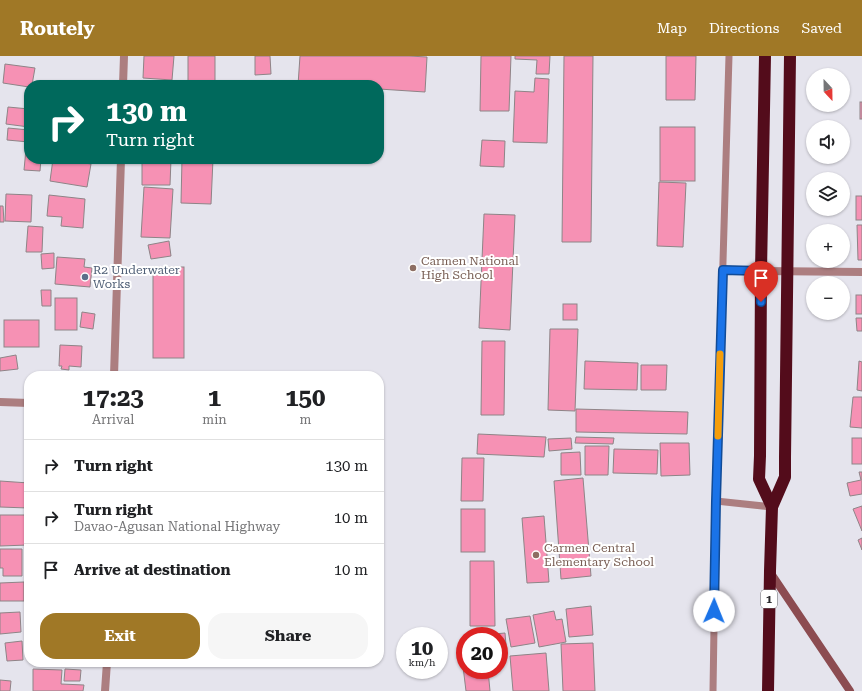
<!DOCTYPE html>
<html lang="en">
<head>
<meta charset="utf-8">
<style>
	:root { --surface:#fff; --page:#f6f6f6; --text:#202124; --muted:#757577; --line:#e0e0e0; --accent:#a07826 }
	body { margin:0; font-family:"Roboto Serif",serif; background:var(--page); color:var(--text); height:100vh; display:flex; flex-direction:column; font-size:15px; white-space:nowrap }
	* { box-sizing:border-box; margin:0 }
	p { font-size:13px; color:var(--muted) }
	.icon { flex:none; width:22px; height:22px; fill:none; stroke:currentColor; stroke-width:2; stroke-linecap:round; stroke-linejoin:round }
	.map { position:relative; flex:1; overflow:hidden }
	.sheet { position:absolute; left:24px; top:315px; width:360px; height:296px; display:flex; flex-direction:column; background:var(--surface); border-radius:16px; box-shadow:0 1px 3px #0004 }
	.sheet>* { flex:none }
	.banner { position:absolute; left:24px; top:24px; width:360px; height:84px; border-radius:16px; box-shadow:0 1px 3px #0004; background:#00695c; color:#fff; overflow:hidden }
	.needle { width:26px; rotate:158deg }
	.buttons { position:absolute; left:806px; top:12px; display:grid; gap:8px }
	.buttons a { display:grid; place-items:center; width:44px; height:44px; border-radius:50%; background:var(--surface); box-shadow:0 1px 3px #0004; font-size:20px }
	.speed { position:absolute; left:396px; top:571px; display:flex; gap:8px; font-size:20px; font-weight:700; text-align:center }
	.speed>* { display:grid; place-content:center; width:52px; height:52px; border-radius:50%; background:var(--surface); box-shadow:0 1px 3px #0004; line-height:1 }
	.speed small { font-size:10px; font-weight:400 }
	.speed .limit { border:6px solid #d22; background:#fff; color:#111 }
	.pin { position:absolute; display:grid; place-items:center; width:34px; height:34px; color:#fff; margin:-41px -17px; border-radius:50% 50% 50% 0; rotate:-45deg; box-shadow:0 0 4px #0007 }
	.pin .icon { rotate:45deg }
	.me { position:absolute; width:44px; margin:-22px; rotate:1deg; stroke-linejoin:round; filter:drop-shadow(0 0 3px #0008) }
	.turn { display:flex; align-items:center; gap:14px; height:84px; padding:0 16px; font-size:18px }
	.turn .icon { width:52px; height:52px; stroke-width:2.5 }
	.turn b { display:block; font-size:28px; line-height:34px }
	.eta { display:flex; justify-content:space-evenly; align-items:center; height:68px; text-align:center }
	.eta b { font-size:24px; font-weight:700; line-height:28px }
	.action { display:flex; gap:8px; margin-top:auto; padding:8px 16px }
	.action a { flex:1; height:46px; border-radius:16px; background:var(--accent); color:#fff; font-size:16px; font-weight:700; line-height:46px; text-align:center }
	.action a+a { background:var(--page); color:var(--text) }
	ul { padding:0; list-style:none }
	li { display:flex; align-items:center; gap:12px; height:52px; padding:0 16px; border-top:1px solid var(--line) }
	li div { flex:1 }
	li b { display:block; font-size:15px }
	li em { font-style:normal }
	header { display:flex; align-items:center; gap:24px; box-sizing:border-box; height:56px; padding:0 20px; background:var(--accent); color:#fff }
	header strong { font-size:19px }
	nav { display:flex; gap:22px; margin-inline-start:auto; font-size:14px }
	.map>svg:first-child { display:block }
	.building { fill:#f691b4; stroke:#8e8487 }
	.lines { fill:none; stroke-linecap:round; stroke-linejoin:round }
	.lane { stroke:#ac7e80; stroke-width:7 }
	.street { stroke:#ac7e80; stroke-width:8 }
	.secondary { stroke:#8c4c51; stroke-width:8 }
	.highway { stroke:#530c1b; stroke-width:12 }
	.route-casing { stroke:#114b97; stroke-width:10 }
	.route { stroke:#1a73e8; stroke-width:7 }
	.slow { stroke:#f59e0b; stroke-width:7 }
	.education-dot { fill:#8d6e63; stroke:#fff; stroke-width:1.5 }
	.service-dot { fill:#5c6f8a; stroke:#fff; stroke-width:1.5 }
	.labels { text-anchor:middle; stroke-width:4; stroke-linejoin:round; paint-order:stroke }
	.shield { fill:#fff; stroke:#6a6a6c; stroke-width:1 }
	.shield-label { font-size:11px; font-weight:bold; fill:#2a2a2d }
	.education-label { font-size:12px; fill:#785e54; stroke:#fff; text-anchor:start }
	.service-label { font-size:12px; fill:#4e5e75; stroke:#fff; text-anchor:start }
</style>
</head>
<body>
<header>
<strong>Routely</strong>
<nav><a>Map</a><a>Directions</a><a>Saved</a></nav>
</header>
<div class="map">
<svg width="862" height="635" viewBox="0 0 862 635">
	<rect width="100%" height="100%" fill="#e5e4ed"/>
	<g class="building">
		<polygon points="144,0 174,0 172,24 143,22"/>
		<rect x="188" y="0" width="27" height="29"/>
		<polygon points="255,0 270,0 271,18 255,19"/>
		<polygon points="300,0 409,0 427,1 425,36 379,33 379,29 298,29"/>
		<polygon points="481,0 511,0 509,55 480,55"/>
		<polygon points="515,0 550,0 549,18 536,18 537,4 515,3"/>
		<polygon points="564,0 593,0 591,186 562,186"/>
		<polygon points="666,0 696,0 695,44 666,44"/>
		<polygon points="5,8 35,12 32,29 29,29 29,31 3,27"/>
		<polygon points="535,22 549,23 547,87 513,86 515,35 534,36"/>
		<polygon points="144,26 173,27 173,29 144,29"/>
		<rect x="860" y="46" width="2" height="17"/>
		<polygon points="8,51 29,53 29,71 6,68"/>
		<rect x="660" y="71" width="35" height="54"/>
		<polygon points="8,72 29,74 29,86 7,84"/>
		<polygon points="482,84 505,85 504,111 480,110"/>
		<polygon points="26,93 29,93 29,103 41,103 40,115 24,114"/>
		<polygon points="53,103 61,103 91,108 87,131 50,125"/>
		<polygon points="142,103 171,103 170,129 142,129"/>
		<polygon points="182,103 213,103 211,148 181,147"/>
		<polygon points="659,126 686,127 683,191 657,190"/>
		<polygon points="144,131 173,133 170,182 141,181"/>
		<polygon points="6,138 32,139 31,166 5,165"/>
		<polygon points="49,139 85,143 83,172 61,170 62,161 47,160"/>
		<rect x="856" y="140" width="6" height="24"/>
		<polygon points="0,150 3,150 4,166 0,166"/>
		<polygon points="484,158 515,159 510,274 479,272"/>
		<polygon points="857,169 862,169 862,204 858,204"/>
		<polygon points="28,170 43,171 42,196 26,196"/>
		<polygon points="169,185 171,200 151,203 148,189"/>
		<polygon points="54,197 54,212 42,213 41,198"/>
		<polygon points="57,201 85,203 84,211 92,212 90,231 55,228"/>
		<rect x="153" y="211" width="31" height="91"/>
		<polygon points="41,234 51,234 51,250 42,250"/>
		<rect x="856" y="239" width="6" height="19"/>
		<rect x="55" y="242" width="22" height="32"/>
		<rect x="563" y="248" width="14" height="16"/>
		<polygon points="82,256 95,258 93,273 80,271"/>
		<polygon points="856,262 862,262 862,275 857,275"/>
		<rect x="4" y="264" width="35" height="27"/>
		<polygon points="550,273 578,273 575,355 548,354"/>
		<polygon points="482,285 505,285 504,359 481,359"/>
		<polygon points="60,289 82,290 81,311 69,310 69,314 61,313 62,310 59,310"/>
		<polygon points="16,299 18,313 0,315 0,302"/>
		<polygon points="585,305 638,307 637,334 584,333"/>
		<polygon points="859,305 862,306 862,335 857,334"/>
		<polygon points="641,309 667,309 666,334 641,334"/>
		<polygon points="853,341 862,341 862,372 850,371"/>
		<polygon points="576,353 688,356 687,378 576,376"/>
		<polygon points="478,378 546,381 544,401 477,398"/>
		<polygon points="576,381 614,382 613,388 575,387"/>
		<polygon points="571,382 572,393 549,395 548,383"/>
		<rect x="852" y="382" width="10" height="26"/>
		<polygon points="660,387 689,387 690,419 661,420"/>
		<polygon points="585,390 609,390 608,419 585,419"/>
		<polygon points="614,393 658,394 657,418 613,417"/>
		<polygon points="580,396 581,419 561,419 561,397"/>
		<polygon points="462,402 484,402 483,445 461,445"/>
		<polygon points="859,416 862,416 862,438 850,440 847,427 861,424"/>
		<polygon points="583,422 591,520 561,523 554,425"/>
		<polygon points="0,425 29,427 28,452 0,451"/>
		<polygon points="862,450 862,475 853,453"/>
		<rect x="461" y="453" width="24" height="43"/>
		<polygon points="0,459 28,459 28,489 0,490"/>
		<polygon points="544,460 549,526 527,527 522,462"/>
		<polygon points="862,482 862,494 858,484"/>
		<polygon points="0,493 22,493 22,520 3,520 3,512 0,512"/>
		<polygon points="470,505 494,505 495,570 470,570"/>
		<polygon points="24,526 24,545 0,545 0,527"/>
		<polygon points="591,550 593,579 569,581 566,553"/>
		<polygon points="554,555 556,564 562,563 566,586 539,591 533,559"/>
		<polygon points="20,556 21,576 0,578 0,557"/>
		<polygon points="530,560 535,587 511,591 506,563"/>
		<polygon points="505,577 506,589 499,590 499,580 495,580 494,578"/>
		<polygon points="22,585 23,604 7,605 5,587"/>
		<polygon points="465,585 465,614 488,614 490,635 466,635 460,586"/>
		<polygon points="593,587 595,635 563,635 561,588"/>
		<polygon points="546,597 549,635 513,635 510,600"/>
		<polygon points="33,613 62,614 61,628 84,629 83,635 33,635"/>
		<polygon points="65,613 81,614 80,625 64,625"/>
		<polygon points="0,624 11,625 10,635 0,635"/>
	</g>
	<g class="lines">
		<g class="lane">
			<polyline points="723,214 761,215"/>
			<polyline points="716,445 772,451"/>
			<polyline points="713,635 716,445 729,0"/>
		</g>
		<g class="street">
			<polyline points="123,29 124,0"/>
			<polyline points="761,215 862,216"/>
			<polyline points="114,320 121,103"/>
			<polyline points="0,346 29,347"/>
			<polyline points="105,635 107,606"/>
		</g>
		<polyline class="secondary" points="770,516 850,635"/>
		<g class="highway">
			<polyline points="765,0 761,215 760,400 759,423 772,451"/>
			<polyline points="768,635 770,515 772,451 785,421 785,401 790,0"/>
		</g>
	</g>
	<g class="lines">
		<g class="route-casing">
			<polyline id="route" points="714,555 716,445 723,214 761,215 761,246"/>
		</g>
		<use href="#route" class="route"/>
		<polyline class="slow" points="718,380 720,298"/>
	</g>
	<g class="education-dot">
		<circle cx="413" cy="212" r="4"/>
		<circle cx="536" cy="499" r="4"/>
	</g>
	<circle class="service-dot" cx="85" cy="221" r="4"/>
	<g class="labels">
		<rect class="shield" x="761" y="534" width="16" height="18" rx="3"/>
		<g class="shield-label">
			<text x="769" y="547">1</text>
		</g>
		<g class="education-label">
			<text x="421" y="209">Carmen National<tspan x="421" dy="14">High School</tspan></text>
			<text x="544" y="496">Carmen Central<tspan x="544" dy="14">Elementary School</tspan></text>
		</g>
		<g class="service-label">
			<text x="93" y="218">R2 Underwater<tspan x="93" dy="14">Works</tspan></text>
		</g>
	</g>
</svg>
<div class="buttons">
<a><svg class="needle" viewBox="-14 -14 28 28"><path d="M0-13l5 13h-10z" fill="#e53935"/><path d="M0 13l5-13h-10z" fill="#757577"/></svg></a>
<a><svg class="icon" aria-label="sound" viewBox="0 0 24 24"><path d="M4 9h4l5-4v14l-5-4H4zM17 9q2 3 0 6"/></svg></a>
<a><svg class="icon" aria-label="layers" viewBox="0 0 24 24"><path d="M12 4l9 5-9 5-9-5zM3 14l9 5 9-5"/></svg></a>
<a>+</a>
<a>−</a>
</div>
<div class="speed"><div>10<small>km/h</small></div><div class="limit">20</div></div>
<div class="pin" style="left:761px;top:246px;background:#d93025"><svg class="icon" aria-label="arrive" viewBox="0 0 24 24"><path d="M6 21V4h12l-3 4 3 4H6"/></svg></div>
<svg class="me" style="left:714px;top:555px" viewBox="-20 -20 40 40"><circle r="19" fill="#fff"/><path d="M0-13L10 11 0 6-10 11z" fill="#1a73e8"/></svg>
<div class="banner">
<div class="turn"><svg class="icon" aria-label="right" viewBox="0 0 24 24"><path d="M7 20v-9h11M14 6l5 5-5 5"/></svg><div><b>130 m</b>Turn right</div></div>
</div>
<section class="sheet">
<div class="eta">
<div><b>17:23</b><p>Arrival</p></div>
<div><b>1</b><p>min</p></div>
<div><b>150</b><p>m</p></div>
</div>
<ul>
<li><svg class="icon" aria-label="right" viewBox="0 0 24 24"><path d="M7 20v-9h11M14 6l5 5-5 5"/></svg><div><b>Turn right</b></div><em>130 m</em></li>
<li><svg class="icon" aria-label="right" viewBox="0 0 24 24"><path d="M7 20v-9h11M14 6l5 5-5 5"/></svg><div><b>Turn right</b><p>Davao-Agusan National Highway</p></div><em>10 m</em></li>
<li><svg class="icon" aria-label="arrive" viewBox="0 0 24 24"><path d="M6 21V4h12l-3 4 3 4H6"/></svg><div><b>Arrive at destination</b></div><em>10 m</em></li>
</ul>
<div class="action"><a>Exit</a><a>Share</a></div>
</section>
</div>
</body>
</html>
